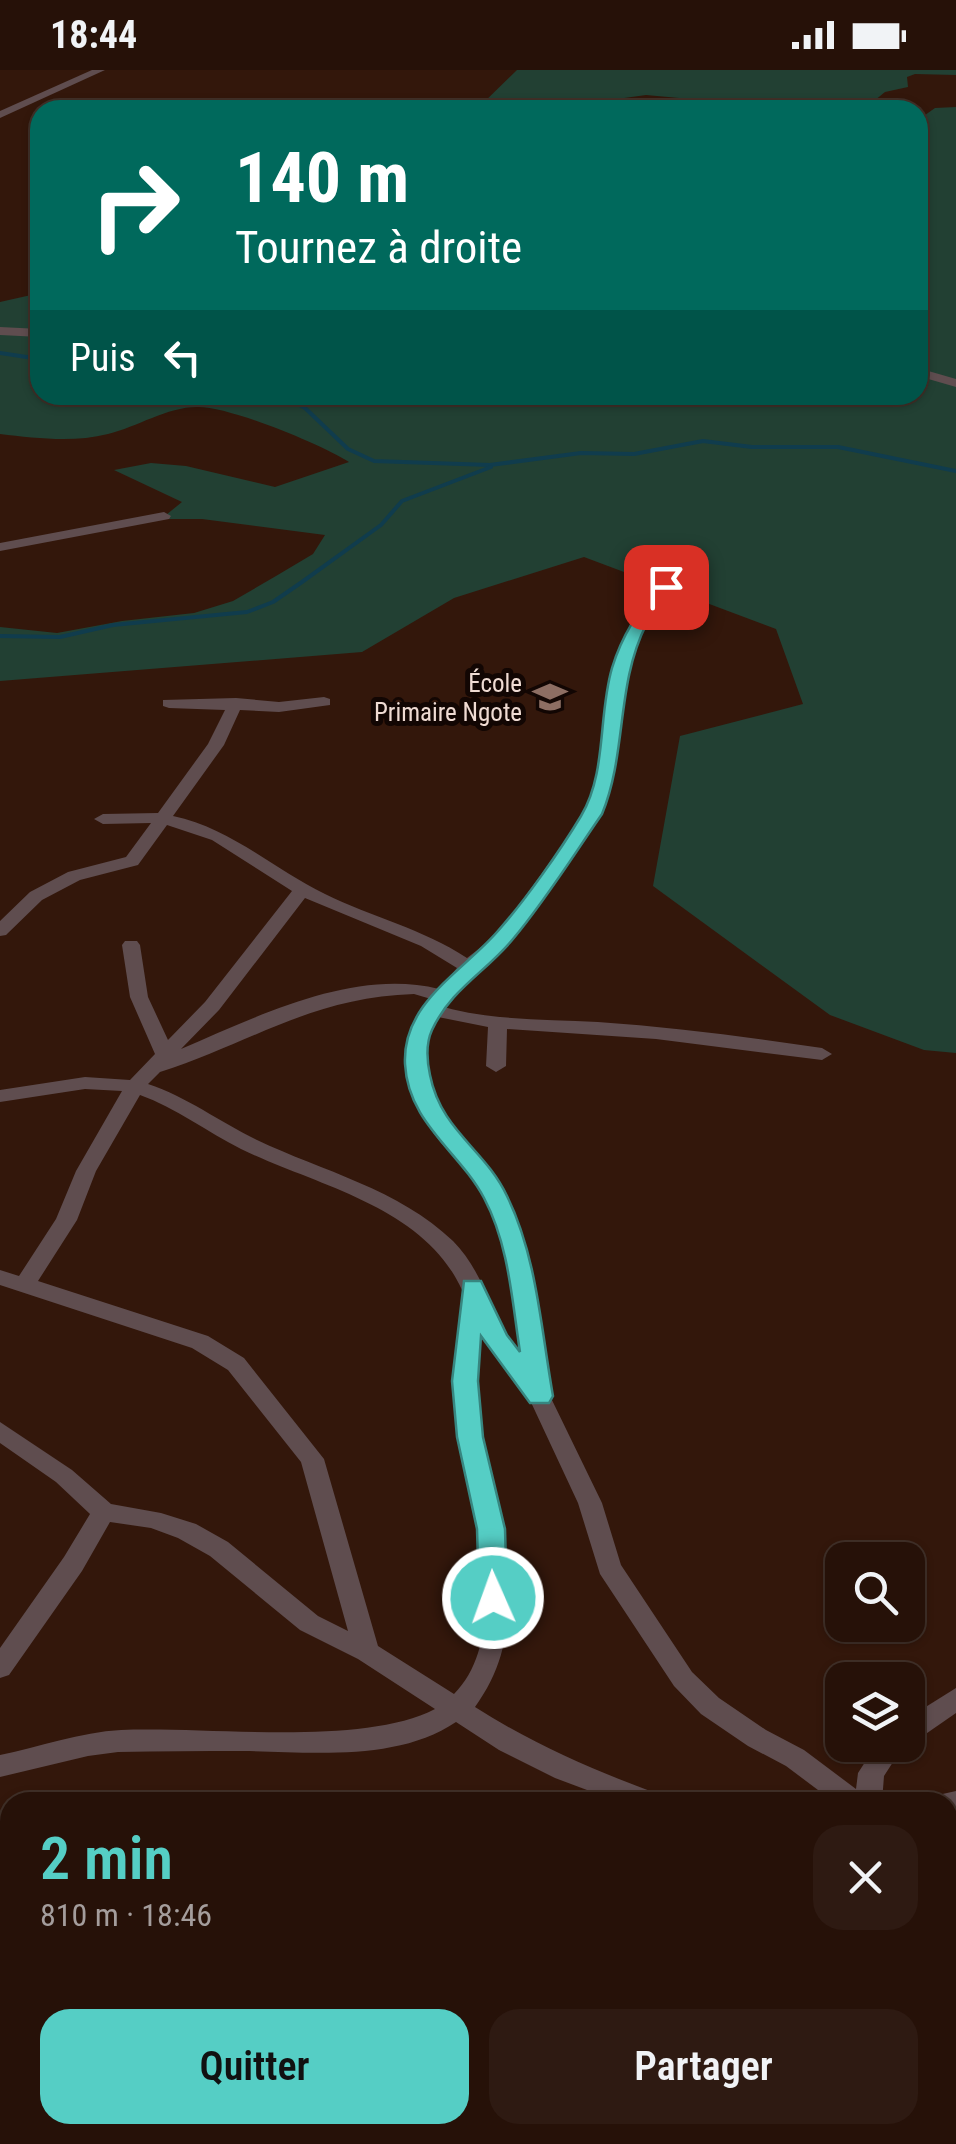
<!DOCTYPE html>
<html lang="fr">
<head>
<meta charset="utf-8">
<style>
	:root { --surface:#261108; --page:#2e1a12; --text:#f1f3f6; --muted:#a49d9c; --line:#423129; --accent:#55cec5 }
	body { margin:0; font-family:"Roboto Condensed",sans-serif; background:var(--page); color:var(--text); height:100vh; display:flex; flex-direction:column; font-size:38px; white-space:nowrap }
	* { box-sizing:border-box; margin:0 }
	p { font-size:32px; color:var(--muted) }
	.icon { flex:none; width:55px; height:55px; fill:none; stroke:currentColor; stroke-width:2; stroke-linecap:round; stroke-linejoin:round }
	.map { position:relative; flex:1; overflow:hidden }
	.side { position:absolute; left:0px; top:1722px; width:958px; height:352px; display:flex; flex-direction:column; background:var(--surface); border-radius:30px 30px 0 0; box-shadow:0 2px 8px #0004,0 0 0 2px var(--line) }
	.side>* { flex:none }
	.guide { position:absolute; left:30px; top:30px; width:898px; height:305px; border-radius:30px; box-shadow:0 2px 8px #0004,0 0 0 2px var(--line); background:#00695c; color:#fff; overflow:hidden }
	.buttons { position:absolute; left:825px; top:1472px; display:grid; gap:20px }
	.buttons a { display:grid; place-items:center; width:100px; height:100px; border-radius:20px; background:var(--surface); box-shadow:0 2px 8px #0004,0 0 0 2px var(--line); font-size:50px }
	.pin { position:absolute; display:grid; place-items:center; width:85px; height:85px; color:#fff; margin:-42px; border-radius:20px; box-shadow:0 5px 15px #0006 }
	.me { position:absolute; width:110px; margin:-55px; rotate:358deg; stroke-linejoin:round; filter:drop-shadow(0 0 8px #0008) }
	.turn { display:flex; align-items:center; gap:35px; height:210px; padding:0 40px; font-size:45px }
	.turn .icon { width:130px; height:130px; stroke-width:2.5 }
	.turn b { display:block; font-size:70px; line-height:85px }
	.then { display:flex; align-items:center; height:95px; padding:0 40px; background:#0003; gap:20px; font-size:38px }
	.round { display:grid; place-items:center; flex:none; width:105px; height:105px; border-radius:30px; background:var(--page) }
	.head { display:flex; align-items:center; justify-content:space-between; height:170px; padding:0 40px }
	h1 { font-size:60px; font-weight:600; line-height:75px; color:var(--accent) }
	.button { display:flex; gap:20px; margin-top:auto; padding:20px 40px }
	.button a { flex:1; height:115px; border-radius:30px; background:var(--accent); color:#111; font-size:40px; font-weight:600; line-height:115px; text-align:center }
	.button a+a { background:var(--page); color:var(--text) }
	.status { display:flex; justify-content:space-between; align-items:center; height:70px; padding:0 50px; background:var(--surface); direction:ltr }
	.status svg { height:28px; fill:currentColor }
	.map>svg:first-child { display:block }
	.green { fill:#224033 }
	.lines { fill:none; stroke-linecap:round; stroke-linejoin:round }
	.stream { stroke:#103c4d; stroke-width:4 }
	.minor { fill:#5f4d4f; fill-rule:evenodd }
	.route { fill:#55cec5; stroke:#378680; stroke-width:2.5 }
	.labels { text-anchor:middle; stroke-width:10; stroke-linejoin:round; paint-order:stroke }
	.far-poi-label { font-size:25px; fill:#efdbd3; stroke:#120603; text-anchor:end }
</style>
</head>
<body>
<div class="status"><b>18:44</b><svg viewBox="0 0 49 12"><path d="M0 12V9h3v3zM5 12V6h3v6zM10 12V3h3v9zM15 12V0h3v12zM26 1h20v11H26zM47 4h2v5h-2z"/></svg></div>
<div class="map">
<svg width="956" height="2074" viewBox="0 0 956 2074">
	<rect width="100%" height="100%" fill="#33170b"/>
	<g class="green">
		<polygon points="517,0 956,0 956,5 915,4 907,7 908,17 885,22 863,40 809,40 646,25 538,40 476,40"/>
		<path d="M956 37V983L924 980 830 945 653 816 680 666 803 634 776 559 584 487 454 528 362 582 0 611V557L57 563 122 551 194 543 233 531 276 506 313 484 325 465 202 449H161L182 432 114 400 151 393 186 396 275 417 349 392C320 374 229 336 197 337 167 337 137 357 108 364 73 373 35 368 0 364V232L40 223V325H918V50L935 38Z"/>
	</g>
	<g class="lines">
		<g class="stream">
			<polyline points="0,283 40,289"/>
			<polyline points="281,325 305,338 348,379 374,391 490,395 581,383 634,384 703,371 752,377 838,377 956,401"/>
			<polyline points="0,566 60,567 113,555 247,542 273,532 302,512 381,455 402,431 491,397"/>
		</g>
		<g class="minor">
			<polygon points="92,0 105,0 0,48 0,41"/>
			<polygon points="0,257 40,259 40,267 0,265"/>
			<polygon points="918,298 956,309 956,317 918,306"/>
			<polygon points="164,442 171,446 169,449 0,481 0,473"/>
			<path d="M666 513 673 517 646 553 629 600 610 721 601 745 510 872 475 901 444 937C494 951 547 949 598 952 673 957 748 967 822 978L832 984 822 990 656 969 507 959 506 996 496 1002 486 996 488 957 438 947 429 965 426 994 433 1029 449 1055 505 1124 527 1179 550 1326 602 1433 621 1495 692 1602 719 1628 766 1660 804 1680 856 1719 858 1703 876 1675H904L884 1706 882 1732H834L786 1696 748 1676 701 1644 674 1616 600 1504 578 1433 529 1328 481 1264C479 1297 477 1330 481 1363 494 1458 538 1551 475 1637 533 1674 593 1700 658 1724L661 1732H619L555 1708 499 1680 456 1652C397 1692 311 1682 243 1681 201 1681 160 1681 118 1682L88 1686 0 1707V1685C40 1677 80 1662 121 1660 207 1656 362 1677 435 1639L358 1589 300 1560 210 1486 178 1468 151 1458 110 1452 82 1501 9 1605 0 1608V1578L64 1487 90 1444 56 1412 0 1373V1352L72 1400 111 1434 161 1443 196 1454 228 1472 318 1546 348 1561 301 1392 228 1300 192 1278 0 1215V1200L19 1206 56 1149 76 1101 122 1021 85 1019 0 1032V1020L85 1007 130 1010 155 984 130 927 122 875 125 871H137L140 875 148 927 168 970 205 932 292 821 212 770 167 755 138 795 80 810 42 830 6 865 0 866V851L30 822 68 802 126 787 151 753 103 754 94 749 103 744 158 743 208 674 225 640 169 638 163 636V630L236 628 279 632 324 627 330 629V635L279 642 240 640 224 675 173 746C231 758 273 799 325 824 372 847 423 859 467 888L498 864 584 745 594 721 613 600 631 552 661 514ZM305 828 421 876 457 898 439 919C353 898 259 946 181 979L219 940ZM414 924 431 929C395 970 404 1022 434 1064 450 1086 476 1106 487 1130 510 1180 514 1235 522 1289 493 1253 486 1204 453 1171 399 1119 322 1101 257 1070 220 1052 187 1027 148 1014L160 1002C251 973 312 927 414 924ZM140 1025C176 1038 207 1062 241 1079 317 1116 424 1136 462 1220 460 1263 453 1307 456 1350 463 1428 518 1559 454 1624L378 1576 324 1389 244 1288 208 1266 38 1211 77 1150 96 1101Z"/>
			<polygon points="956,1618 956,1643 917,1670 908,1673 908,1648"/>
			<polygon points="390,1721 431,1721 441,1724 444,1732 377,1732 380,1724"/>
			<polygon points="956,1721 956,1743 948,1744 948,1732 935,1732 938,1725"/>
			<polygon points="10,1753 10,1777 0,1778 0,1754"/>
			<rect x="948" y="1926" width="8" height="26"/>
			<polygon points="0,1942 10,1944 10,1970 0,1968"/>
			<polygon points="948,1963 956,1966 956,2019 948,2016"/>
			<polygon points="10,2026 10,2054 0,2055 0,2027"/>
			<polygon points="187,2065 228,2065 232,2074 189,2074"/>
			<polygon points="302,2065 332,2065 329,2074 299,2074"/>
			<polygon points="478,2065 508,2065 507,2074 477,2074"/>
			<rect x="665" y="2065" width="30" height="9"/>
			<polygon points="870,2065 900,2065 902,2074 872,2074"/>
		</g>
	</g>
	<path class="route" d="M660 514 675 517C666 529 653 541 646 555 616 614 627 684 602 744 573 786 545 831 513 869 486 902 451 919 432 960 426 973 427 991 430 1005 441 1061 485 1079 507 1126 537 1187 541 1259 553 1326L549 1333H530L481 1266 478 1311 483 1367 505 1459 507 1528 503 1536 493 1539 483 1536 479 1528 477 1459 457 1367 452 1311 464 1211H481L507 1265 520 1282C512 1231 509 1175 484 1128 459 1081 408 1053 405 994 402 933 462 902 497 862 524 832 560 781 581 746 607 703 598 645 612 598 622 565 639 540 660 514Z"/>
	<defs>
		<g id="school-bare" transform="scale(2.7)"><path d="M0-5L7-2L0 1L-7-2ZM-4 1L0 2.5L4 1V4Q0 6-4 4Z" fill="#8d6e63" stroke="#120603" stroke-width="2.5" paint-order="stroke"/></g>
	</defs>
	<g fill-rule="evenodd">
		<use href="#school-bare" x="550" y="627"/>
	</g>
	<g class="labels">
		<g class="far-poi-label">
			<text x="522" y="622">École<tspan x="522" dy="29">Primaire Ngote</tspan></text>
		</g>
	</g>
</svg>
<div class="buttons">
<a><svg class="icon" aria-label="search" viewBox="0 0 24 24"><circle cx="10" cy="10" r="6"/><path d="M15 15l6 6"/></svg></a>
<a><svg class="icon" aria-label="layers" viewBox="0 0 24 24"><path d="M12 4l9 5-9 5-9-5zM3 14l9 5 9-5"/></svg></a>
</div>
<div class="pin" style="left:666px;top:517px;background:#d93025"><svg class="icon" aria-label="arrive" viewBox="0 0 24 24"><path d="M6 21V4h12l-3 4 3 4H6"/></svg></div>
<svg class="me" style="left:493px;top:1528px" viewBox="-20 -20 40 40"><circle r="17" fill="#55cec5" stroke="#fff" stroke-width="3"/><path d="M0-11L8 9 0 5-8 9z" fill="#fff"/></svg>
<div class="guide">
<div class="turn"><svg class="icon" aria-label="right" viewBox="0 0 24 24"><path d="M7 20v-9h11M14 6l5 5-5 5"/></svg><div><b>140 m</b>Tournez à droite</div></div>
<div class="then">Puis<svg class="icon" aria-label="left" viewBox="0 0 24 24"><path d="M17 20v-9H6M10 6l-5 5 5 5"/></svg></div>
</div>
<section class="side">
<div class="head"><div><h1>2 min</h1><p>810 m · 18:46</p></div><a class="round"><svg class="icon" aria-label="close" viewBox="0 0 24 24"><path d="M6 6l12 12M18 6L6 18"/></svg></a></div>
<div class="button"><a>Quitter</a><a>Partager</a></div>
</section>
</div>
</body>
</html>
